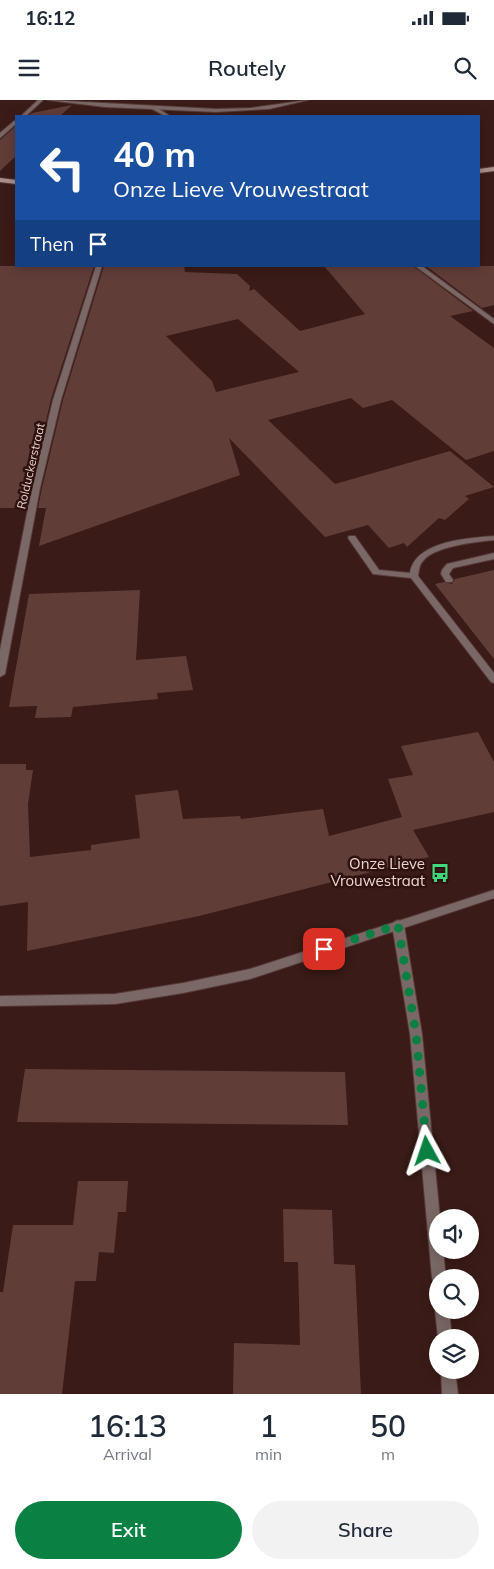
<!DOCTYPE html>
<html lang="en">
<head>
<meta charset="utf-8">
<style>
	:root { --surface:#fff; --page:#f2f2f3; --text:#1f2937; --muted:#747a83; --accent:#0b8043 }
	body { margin:0; font-family:Mulish,sans-serif; background:var(--page); color:var(--text); height:100vh; display:flex; flex-direction:column; font-size:19px; white-space:nowrap }
	* { box-sizing:border-box; margin:0 }
	p { font-size:16px; color:var(--muted) }
	.icon { flex:none; width:28px; height:28px; fill:none; stroke:currentColor; stroke-width:2; stroke-linecap:round; stroke-linejoin:round }
	.map { position:relative; height:1294px; overflow:hidden }
	.sheet { display:flex; flex-direction:column; background:var(--surface); flex:1 }
	.sheet>* { flex:none }
	.guide { position:absolute; left:15px; top:15px; width:465px; height:152px; border-radius:0px; box-shadow:0 2px 12px #0003; background:#1a4fa0; color:#fff; overflow:hidden }
	.tools { position:absolute; left:429px; top:1109px; display:grid; gap:10px }
	.tools a { display:grid; place-items:center; width:50px; height:50px; border-radius:50%; background:var(--surface); box-shadow:0 2px 12px #0003; font-size:25px }
	.pin { position:absolute; display:grid; place-items:center; width:42px; height:42px; color:#fff; margin:-21px; border-radius:10px; box-shadow:0 2px 8px #0006 }
	.me { position:absolute; width:55px; margin:-28px; rotate:355deg; stroke-linejoin:round; filter:drop-shadow(0 0 4px #0008) }
	.turn { display:flex; align-items:center; gap:18px; height:105px; padding:0 15px; font-size:22px }
	.turn .icon { width:65px; height:65px; stroke-width:2.5 }
	.turn b { display:block; font-size:35px; line-height:42px }
	.then { display:flex; align-items:center; height:48px; padding:0 15px; background:#0003; gap:10px; font-size:19px }
	.eta { display:flex; justify-content:space-evenly; align-items:center; height:85px; text-align:center }
	.eta b { font-size:30px; font-weight:600; line-height:35px }
	.cta { display:flex; gap:10px; margin-top:auto; padding:10px 15px }
	.cta a { flex:1; height:58px; border-radius:30px; background:var(--accent); color:#fff; font-size:20px; font-weight:600; line-height:58px; text-align:center }
	.cta a+a { background:var(--page); color:var(--text) }
	.status { display:flex; justify-content:space-between; align-items:center; height:35px; padding:0 25px; background:var(--surface); direction:ltr }
	.status svg { height:14px; fill:currentColor }
	header { display:flex; justify-content:space-between; align-items:center; height:65px; padding:0 15px; background:var(--surface); font-size:22px; font-weight:600 }
	.map>svg:first-child { display:block }
	.building { fill:#613d38; fill-rule:evenodd }
	.lines { fill:none; stroke-linecap:round; stroke-linejoin:round }
	.service-casing { stroke:#563935; stroke-width:2 }
	.minor-casing { stroke:#563935; stroke-width:2 }
	.tertiary-casing { stroke:#563935; stroke-width:2 }
	.secondary-casing { stroke:#563935; stroke-width:2 }
	.service { fill:#7a6866; fill-rule:evenodd }
	.minor { fill:#7a6866; fill-rule:evenodd }
	.tertiary { fill:#7a6866; fill-rule:evenodd }
	.secondary { fill:#ab8f8a; fill-rule:evenodd }
	.route { stroke:#0b8043; stroke-width:9; stroke-dasharray:0 16.2 }
	.labels { text-anchor:middle; stroke-width:5; stroke-linejoin:round; paint-order:stroke }
	.far-street-label { font-size:12px; fill:#ecd6d3; stroke:#2f110e }
	.poi-label { font-size:15px; fill:#ecd6d3; stroke:#2f110e; text-anchor:end }
</style>
</head>
<body>
<div class="status"><b>16:12</b><svg viewBox="0 0 49 12"><path d="M0 12V9h3v3zM5 12V6h3v6zM10 12V3h3v9zM15 12V0h3v12zM26 1h20v11H26zM47 4h2v5h-2z"/></svg></div>
<header><svg class="icon" aria-label="menu" viewBox="0 0 24 24"><path d="M4 6h16M4 12h16M4 18h16"/></svg>Routely<svg class="icon" aria-label="search" viewBox="0 0 24 24"><circle cx="10" cy="10" r="6"/><path d="M15 15l6 6"/></svg></header>
<div class="map">
<svg width="494" height="1294" viewBox="0 0 494 1294">
	<rect width="100%" height="100%" fill="#3a1b17"/>
	<g class="building">
		<polygon points="72,5 60,16 28,16 32,13"/>
		<polygon points="16,26 16,56 0,71 0,40"/>
		<polygon points="0,166 94,166 51,299 26,408 0,408"/>
		<path d="M104 166H184L185 172 237 174 250 186 249 191 254 189 300 231 365 214 324 166H413L473 211 450 216 494 248V351L466 360 392 300 363 308 351 298 268 320 335 384 450 351 494 387 465 396 469 399 445 420 439 418 407 447 404 443 389 448 368 425 325 437 229 338 240 375 39 446 46 408H38L42 388 63 300ZM238 219 299 272 216 292 212 281 166 236Z"/>
		<polygon points="426,166 494,166 494,205 482,208"/>
		<polygon points="494,470 494,559 435,484 444,482 452,484 455,479"/>
		<polygon points="140,490 136,560 186,556 193,590 157,593 158,599 73,607 71,617 35,618 37,606 9,607 29,494"/>
		<polygon points="478,632 494,662 494,712 413,730 429,757 199,816 27,851 28,802 0,806 0,664 26,664 26,670 33,670 28,704 30,757 91,750 91,745 140,738 135,695 178,690 183,719 240,716 241,719 323,709 329,736 402,717 388,679 413,675 401,646"/>
		<polygon points="25,969 345,972 348,1025 17,1022"/>
		<polygon points="78,1081 128,1081 126,1112 118,1112 114,1153 99,1152 96,1181 75,1181 62,1294 0,1294 0,1192 3,1192 13,1125 73,1125"/>
		<polygon points="283,1109 332,1110 334,1164 355,1165 361,1294 233,1294 234,1243 300,1245 298,1162 284,1162"/>
	</g>
	<g class="lines">
		<g class="service-casing">
			<g id="service">
				<polygon points="152,7 156,7 170,16 165,16 152,9"/>
				<path d="M349 436H355L379 470 410 473C415 441 468 438 494 436V440C476 442 434 446 423 461 419 465 419 471 418 476L494 573V583L491 582 411 478 373 474 348 438Z"/>
				<polygon points="494,453 494,459 453,468 449,474 453,480 452,482 446,482 441,474 442,470 447,464"/>
			</g>
		</g>
		<g class="minor-casing">
			<g id="minor">
				<polygon points="38,0 43,0 26,16 21,16"/>
				<polygon points="47,0 216,9 251,8 308,0 269,9 216,12 105,7"/>
				<polygon points="14,21 16,21 16,24 0,38 0,33"/>
				<polygon points="96,166 102,166 61,300 40,388 5,574 0,577 0,550 32,388 53,300"/>
				<polygon points="415,166 422,166 494,219 494,224"/>
				<polygon points="398,820 402,822 404,825 422,934 440,1118 438,1118 438,1150 443,1150 446,1178 438,1178 438,1184 434,1183 432,1178 410,934 392,825 394,822"/>
				<polygon points="437,1205 438,1210 449,1210 452,1238 438,1238 435,1210"/>
				<polygon points="441,1270 455,1270 458,1294 442,1294"/>
			</g>
		</g>
		<g class="tertiary-casing">
			<polygon id="tertiary" points="494,790 494,798 250,879 183,893 115,904 0,906 0,896 115,894 183,883 250,869"/>
		</g>
		<g class="secondary-casing">
			<g id="secondary">
				<polygon points="494,67 494,71 479,73 479,69"/>
				<polygon points="0,78 16,80 16,84 0,82"/>
			</g>
		</g>
		<use href="#service" class="service"/>
		<use href="#minor" class="minor"/>
		<use href="#tertiary" class="tertiary"/>
		<use href="#secondary" class="secondary"/>
	</g>
	<g class="lines">
		<polyline class="route" points="324,849 398,825 416,934 427,1051"/>
	</g>
	<defs>
		<g id="bus-bare" transform="scale(1.5)"><path d="M-5-6H5V4H4V6H2V4H-2V6H-4V4H-5ZM-3.5-4V0h7V-4ZM-3.5 1.2v1.5H-2V1.2ZM2 1.2v1.5H3.5V1.2Z" fill="#41d77c" stroke="#2f110e" stroke-width="2.5" paint-order="stroke"/></g>
	</defs>
	<g fill-rule="evenodd">
		<use href="#bus-bare" x="440" y="773"/>
	</g>
	<g class="labels">
		<g class="far-street-label">
			<text transform="translate(31 366) rotate(-77)" y="4">Rolduckerstraat</text>
		</g>
		<g class="poi-label">
			<text x="425" y="769">Onze Lieve<tspan x="425" dy="17">Vrouwestraat</tspan></text>
		</g>
	</g>
</svg>
<div class="tools">
<a><svg class="icon" aria-label="sound" viewBox="0 0 24 24"><path d="M4 9h4l5-4v14l-5-4H4zM17 9q2 3 0 6"/></svg></a>
<a><svg class="icon" aria-label="search" viewBox="0 0 24 24"><circle cx="10" cy="10" r="6"/><path d="M15 15l6 6"/></svg></a>
<a><svg class="icon" aria-label="layers" viewBox="0 0 24 24"><path d="M12 4l9 5-9 5-9-5zM3 14l9 5 9-5"/></svg></a>
</div>
<div class="pin" style="left:324px;top:849px;background:#d93025"><svg class="icon" aria-label="arrive" viewBox="0 0 24 24"><path d="M6 21V4h12l-3 4 3 4H6"/></svg></div>
<svg class="me" style="left:427px;top:1051px" viewBox="-20 -20 40 40"><path d="M0-17L14 15 0 8-14 15z" fill="#0b8043" stroke="#fff" stroke-width="4"/></svg>
<div class="guide">
<div class="turn"><svg class="icon" aria-label="left" viewBox="0 0 24 24"><path d="M17 20v-9H6M10 6l-5 5 5 5"/></svg><div><b>40 m</b>Onze Lieve Vrouwestraat</div></div>
<div class="then">Then<svg class="icon" aria-label="arrive" viewBox="0 0 24 24"><path d="M6 21V4h12l-3 4 3 4H6"/></svg></div>
</div>
</div>
<section class="sheet">
<div class="eta">
<div><b>16:13</b><p>Arrival</p></div>
<div><b>1</b><p>min</p></div>
<div><b>50</b><p>m</p></div>
</div>
<div class="cta"><a>Exit</a><a>Share</a></div>
</section>
</body>
</html>
